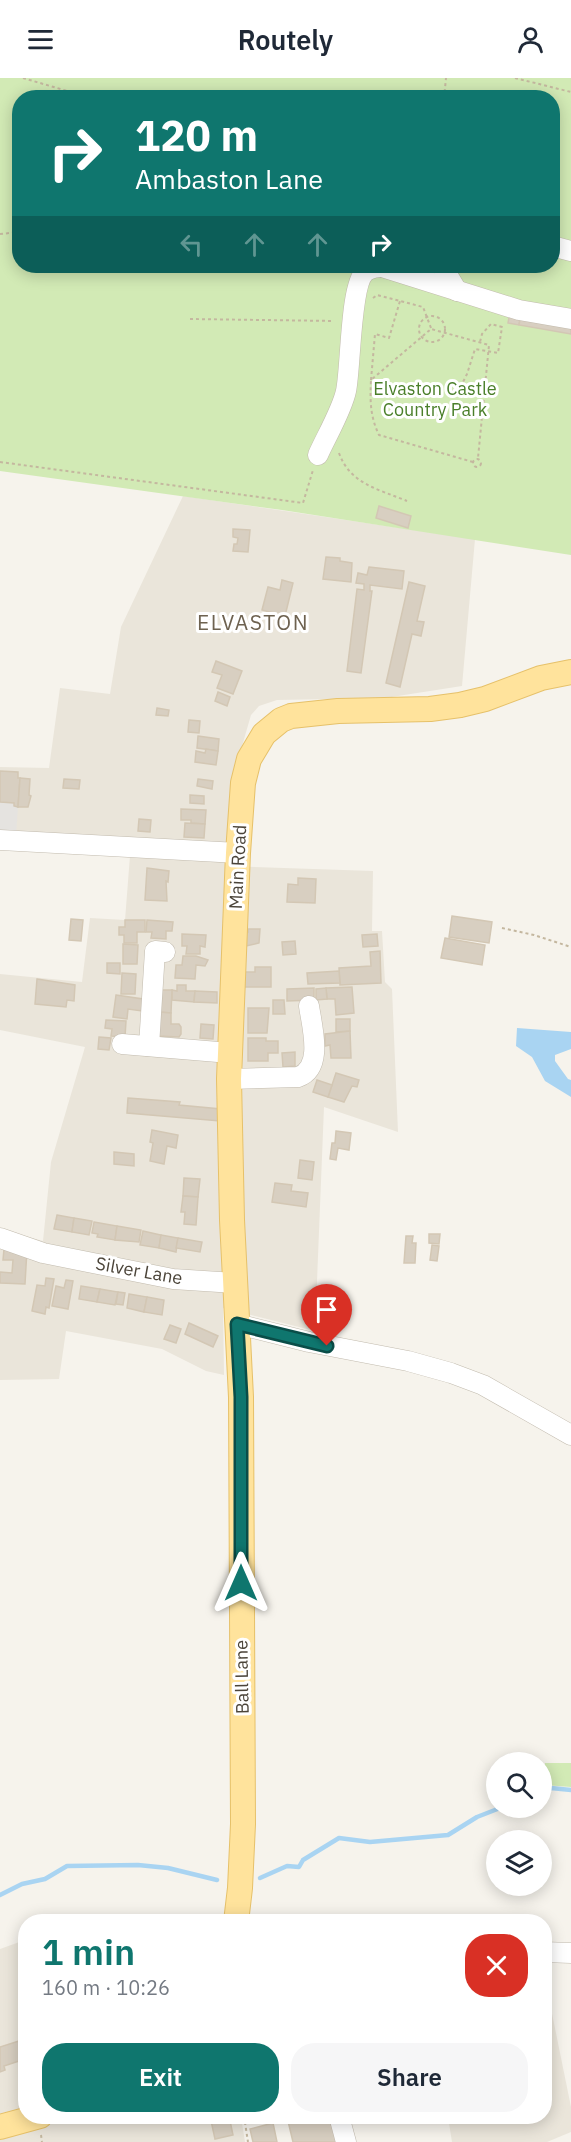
<!DOCTYPE html>
<html lang="en">
<head>
<meta charset="utf-8">
<style>
	:root { --surface:#fff; --page:#f6f6f7; --text:#1f2937; --muted:#747a83; --accent:#0f766e }
	body { margin:0; font-family:"IBM Plex Sans",sans-serif; background:var(--page); color:var(--text); height:100vh; display:flex; flex-direction:column; font-size:22px; white-space:nowrap }
	* { box-sizing:border-box; margin:0 }
	p { font-size:20px; color:var(--muted) }
	.icon { flex:none; width:33px; height:33px; fill:none; stroke:currentColor; stroke-width:2; stroke-linecap:round; stroke-linejoin:round }
	.map { position:relative; flex:1; overflow:hidden }
	.details { position:absolute; left:18px; top:1836px; width:534px; height:210px; display:flex; flex-direction:column; background:var(--surface); border-radius:24px; box-shadow:0 3px 15px #0003 }
	.details>* { flex:none }
	.guide { position:absolute; left:12px; top:12px; width:548px; height:183px; border-radius:24px; box-shadow:0 3px 15px #0003; background:#0f766e; color:#fff; overflow:hidden }
	.controls { position:absolute; left:486px; top:1674px; display:grid; gap:12px }
	.controls a { display:grid; place-items:center; width:66px; height:66px; border-radius:50%; background:var(--surface); box-shadow:0 3px 15px #0003; font-size:30px }
	.pin { position:absolute; display:grid; place-items:center; width:51px; height:51px; color:#fff; margin:-62px -26px; border-radius:50% 50% 50% 0; rotate:-45deg; box-shadow:0 0 6px #0007 }
	.pin .icon { rotate:45deg }
	.me { position:absolute; width:66px; margin:-33px; rotate:0deg; stroke-linejoin:round; filter:drop-shadow(0 0 4px #0008) }
	.turn { display:flex; align-items:center; gap:21px; height:126px; padding:0 24px; font-size:27px }
	.turn .icon { width:78px; height:78px; stroke-width:2.5 }
	.turn b { display:block; font-size:42px; line-height:51px }
	.lanes { display:flex; align-items:center; height:57px; padding:0 24px; background:#0003; justify-content:center; gap:30px; direction:ltr }
	.lanes .off { opacity:.35 }
	.round { display:grid; place-items:center; flex:none; width:63px; height:63px; border-radius:24px; background:var(--page) }
	.headline { display:flex; align-items:center; justify-content:space-between; height:102px; padding:0 24px }
	h1 { font-size:36px; font-weight:600; line-height:45px; color:var(--accent) }
	.primary-button { display:flex; gap:12px; margin-top:auto; padding:12px 24px }
	.primary-button a { flex:1; height:69px; border-radius:24px; background:var(--accent); color:#fff; font-size:24px; font-weight:600; line-height:69px; text-align:center }
	.primary-button a+a { background:var(--page); color:var(--text) }
	header { display:flex; justify-content:space-between; align-items:center; height:78px; padding:0 24px; background:var(--surface); font-size:27px; font-weight:600 }
	.map>svg:first-child { display:block }
	.residential { fill:#eae5da }
	.green { fill:#d2eab5; fill-rule:evenodd }
	.parking { fill:#e5e3e0 }
	.water { fill:#a9d4f2 }
	.lines { fill:none; stroke-linecap:round; stroke-linejoin:round }
	.stream { stroke:#a9d4f2; stroke-width:4.5 }
	.building { fill:#d8cfc1; stroke:#d3c7b4; stroke-width:1.5 }
	.minor-casing { stroke:#c2bbae; stroke-width:21 }
	.major-casing { stroke:#e6c16a; stroke-width:26 }
	.path { stroke:#c4b79f; stroke-width:2; stroke-dasharray:3 3; stroke-linecap:butt }
	.minor { stroke:#fff; stroke-width:20 }
	.major { stroke:#ffe39c; stroke-width:24 }
	.route-casing { stroke:#0a4d48; stroke-width:15 }
	.route { stroke:#0f766e; stroke-width:10 }
	.labels { text-anchor:middle; stroke-width:6; stroke-linejoin:round; paint-order:stroke }
	.park-label { font-size:18px; fill:#4a7f2a; stroke:#fff }
	.street-label { font-size:18px; fill:#4b4439; stroke:#fff }
	.quarter-label { font-size:21px; letter-spacing:1.5px; fill:#6e6250; stroke:#fff }
</style>
</head>
<body>
<header><svg class="icon" aria-label="menu" viewBox="0 0 24 24"><path d="M4 6h16M4 12h16M4 18h16"/></svg>Routely<svg class="icon" aria-label="person" viewBox="0 0 24 24"><circle cx="12" cy="8" r="4"/><path d="M4 21q1-7 8-7t8 7"/></svg></header>
<div class="map">
<svg width="571" height="2064" viewBox="0 0 571 2064">
	<rect width="100%" height="100%" fill="#f6f3ec"/>
	<g class="residential">
		<polygon points="183,418 475,461 462,608 385,620 277,622 259,628 251,637 238,682 227,788 373,793 372,853 382,853 385,904 392,911 398,1054 324,1029 315,1253 223,1230 224,1297 206,1293 162,1271 66,1253 59,1301 0,1302 0,1151 43,1163 51,1084 85,969 0,952 0,896 82,904 90,840 125,842 131,765 0,755 0,689 49,690 60,610 110,616 121,549"/>
		<polygon points="25,1862 26,2038 241,2039 245,2064 0,2064 0,1871"/>
		<polygon points="545,1901 571,2029 571,2054 547,2064 452,2064 448,2039 544,2038"/>
	</g>
	<g class="green">
		<path d="M0 0H571V477L282 432 0 393ZM20 20H552V188H20Z"/>
		<polygon points="545,1685 571,1685 571,1709 545,1707"/>
	</g>
	<polygon class="parking" points="0,724 14,725 14,729 18,729 16,757 0,755"/>
	<polygon class="water" points="517,950 571,954 571,971 555,977 555,983 568,1001 571,1002 571,1019 545,1003 532,979 516,968"/>
	<g class="lines">
		<g class="stream">
			<polyline points="542,1714 551,1710 571,1712"/>
			<polyline points="260,1800 287,1788 299,1789 303,1782 339,1760 370,1764 448,1757 477,1739 500,1730"/>
			<polyline points="0,1817 22,1806 45,1801 67,1788 138,1787 168,1790 217,1802"/>
		</g>
	</g>
	<g class="building">
		<polygon points="510,234 521,236 519,247 508,245"/>
		<polygon points="521,236 571,245 571,256 519,247"/>
		<polygon points="379,428 411,438 408,450 376,440"/>
		<polygon points="233,451 250,452 248,474 233,473 234,466 237,466 238,460 233,459"/>
		<polygon points="326,479 340,480 340,483 352,485 351,504 323,501"/>
		<polygon points="369,489 404,493 402,511 370,507 370,513 372,513 361,595 347,593 357,511 364,512 364,506 356,505 358,495 367,497"/>
		<polygon points="282,502 293,505 285,538 262,532 268,509 280,512"/>
		<polygon points="409,504 425,508 417,543 424,544 421,558 412,556 400,609 386,605"/>
		<polygon points="216,583 242,593 233,616 217,610 222,597 212,594"/>
		<polygon points="218,614 230,619 227,628 215,623"/>
		<polygon points="157,630 169,632 168,638 156,637"/>
		<polygon points="189,642 200,643 199,655 188,654"/>
		<polygon points="198,658 219,661 218,673 197,670"/>
		<polygon points="206,671 218,673 216,687 195,684 196,673 205,675"/>
		<polygon points="0,693 18,694 18,700 20,700 18,729 14,728 14,725 0,724"/>
		<polygon points="20,700 30,701 29,717 31,718 28,729 18,729"/>
		<polygon points="64,701 80,702 79,711 63,710"/>
		<polygon points="198,701 213,703 212,711 197,708"/>
		<polygon points="190,717 204,718 204,726 190,725"/>
		<polygon points="181,731 206,732 205,746 191,745 191,742 181,742"/>
		<polygon points="139,741 151,742 150,754 138,753"/>
		<polygon points="185,745 205,746 204,760 184,759"/>
		<polygon points="147,790 169,793 168,804 166,803 167,823 145,822"/>
		<polygon points="298,800 316,801 315,825 287,824 288,806 298,807"/>
		<polygon points="452,838 492,844 489,865 449,859"/>
		<polygon points="71,841 83,842 81,863 69,862"/>
		<polygon points="125,842 145,842 145,854 137,854 137,865 124,865 124,857 119,857 119,849 125,849"/>
		<polygon points="147,842 173,844 172,853 166,853 166,861 151,860 152,854 146,854"/>
		<polygon points="248,851 260,851 259,865 241,869 242,853 248,854"/>
		<polygon points="182,856 206,857 205,869 200,868 200,876 186,876 187,868 182,868"/>
		<polygon points="377,856 378,868 363,869 362,857"/>
		<polygon points="445,860 485,867 482,887 441,880"/>
		<polygon points="295,863 296,876 283,877 282,864"/>
		<polygon points="123,866 138,867 137,886 123,886"/>
		<polygon points="380,873 381,905 340,907 339,890 371,888 370,874"/>
		<polygon points="183,878 196,878 208,882 205,888 196,887 195,901 175,900 176,887 182,887"/>
		<polygon points="107,885 120,885 120,896 107,895"/>
		<polygon points="255,889 271,889 271,909 239,909 239,894 255,894"/>
		<polygon points="339,893 340,905 308,906 307,895"/>
		<polygon points="122,895 136,896 135,916 121,916"/>
		<polygon points="37,901 75,907 74,923 67,922 66,929 35,926"/>
		<polygon points="177,907 186,907 186,913 195,913 194,924 172,922 172,912 177,913"/>
		<polygon points="352,909 354,935 336,937 335,921 327,921 326,910"/>
		<polygon points="314,910 314,922 287,923 287,911"/>
		<polygon points="326,910 327,921 316,922 316,911"/>
		<polygon points="160,912 172,912 171,935 159,934"/>
		<polygon points="195,913 217,914 217,925 194,924"/>
		<polygon points="116,917 143,921 142,933 128,931 127,941 113,939"/>
		<polygon points="273,922 284,922 285,936 273,936"/>
		<polygon points="248,930 269,930 267,955 248,955"/>
		<polygon points="159,934 171,935 171,946 179,946 181,949 181,956 179,959 158,958"/>
		<polygon points="336,941 350,941 350,953 336,954"/>
		<polygon points="106,942 126,943 125,959 111,958 112,951 105,950"/>
		<polygon points="201,946 214,947 213,961 200,960"/>
		<polygon points="350,953 351,980 331,980 330,967 325,968 325,956"/>
		<polygon points="99,959 111,960 109,972 98,971"/>
		<polygon points="248,960 266,960 266,963 278,963 278,975 268,975 268,983 248,983"/>
		<polygon points="295,974 295,988 283,989 282,975"/>
		<polygon points="336,995 359,1002 357,1009 352,1008 344,1024 328,1019"/>
		<polygon points="317,1002 332,1007 328,1019 313,1014"/>
		<polygon points="128,1020 180,1024 179,1027 221,1031 220,1043 127,1035"/>
		<polygon points="152,1052 178,1057 176,1070 167,1068 164,1086 150,1083 153,1065 150,1064"/>
		<polygon points="336,1053 351,1055 349,1072 338,1070 336,1082 330,1081 332,1065 335,1065"/>
		<polygon points="114,1074 134,1076 134,1088 114,1086"/>
		<polygon points="300,1082 314,1084 312,1102 298,1100"/>
		<polygon points="184,1100 200,1101 198,1119 183,1118"/>
		<polygon points="275,1105 292,1107 291,1113 308,1115 306,1129 272,1124"/>
		<polygon points="183,1118 198,1119 196,1147 184,1146 185,1134 181,1134"/>
		<polygon points="57,1137 74,1140 72,1154 54,1151"/>
		<polygon points="74,1140 92,1143 89,1157 72,1154"/>
		<polygon points="94,1144 117,1148 115,1162 97,1159 98,1156 92,1155"/>
		<polygon points="117,1148 141,1152 139,1164 115,1162"/>
		<polygon points="143,1153 161,1157 159,1170 140,1167"/>
		<polygon points="429,1156 440,1156 439,1166 429,1165"/>
		<polygon points="161,1157 178,1160 176,1174 159,1170"/>
		<polygon points="406,1158 413,1158 412,1165 416,1165 415,1185 404,1185"/>
		<polygon points="178,1160 202,1164 200,1174 176,1170"/>
		<polygon points="432,1167 439,1168 437,1183 430,1182"/>
		<polygon points="4,1171 27,1171 25,1206 0,1205 0,1194 12,1195 13,1182 3,1182"/>
		<polygon points="46,1200 54,1201 49,1230 46,1229 45,1236 32,1233 37,1207 45,1208"/>
		<polygon points="66,1202 73,1203 68,1231 52,1228 56,1208 64,1210"/>
		<polygon points="81,1208 100,1211 97,1224 79,1221"/>
		<polygon points="100,1211 118,1214 115,1227 97,1224"/>
		<polygon points="118,1214 125,1215 123,1227 116,1226"/>
		<polygon points="129,1216 147,1219 144,1234 127,1230"/>
		<polygon points="147,1219 164,1222 162,1237 144,1234"/>
		<polygon points="189,1245 218,1258 213,1269 185,1256"/>
		<polygon points="170,1247 181,1251 176,1265 164,1261"/>
		<polygon points="19,1963 25,1981 4,1988 5,1992 0,1994 0,1969"/>
		<polygon points="210,2038 229,2038 233,2057 215,2061"/>
		<polygon points="307,2038 331,2038 337,2064 293,2064 288,2043"/>
		<polygon points="273,2045 277,2064 253,2064 250,2051"/>
	</g>
	<g class="lines">
		<g class="minor-casing">
			<g id="minor">
				<polyline points="552,168 571,173"/>
				<polyline points="442,188 457,213"/>
				<polyline points="382,189 519,232 571,241"/>
				<path d="M318 377C326 359 342 332 346 313 351 290 350 207 365 194 372 188 383 189 392 188"/>
				<polyline points="0,762 238,775"/>
				<polyline points="122,966 230,975"/>
				<polyline points="149,968 155,873 165,874"/>
				<path d="M229 1001 298 999C324 990 312 949 309 928"/>
				<polyline points="0,1160 43,1175 173,1201 235,1205"/>
				<polyline points="237,1246 309,1264 408,1283 451,1295 483,1307 571,1357"/>
				<polyline points="544,1874 571,1875"/>
				<polyline points="339,2038 346,2064"/>
			</g>
		</g>
		<g class="major-casing">
			<g id="major">
				<polyline points="236,1844 240,1810 243,1746 241,1319 232,1142 229,1001 238,775 243,705 249,681 264,656 281,642 291,638 338,633 430,631 460,627 485,621 541,600 571,594"/>
				<polyline points="0,2049 40,2038"/>
			</g>
		</g>
		<g class="path">
			<polyline points="23,0 91,20"/>
			<polyline points="515,0 571,14"/>
			<polyline points="444,20 446,0"/>
			<polyline points="0,156 20,154"/>
			<polyline points="373,220 377,217 423,229 431,250"/>
			<circle cx="432" cy="251" r="13"/>
			<polyline points="190,241 334,243"/>
			<polyline points="371,302 375,256 389,260 400,223"/>
			<polyline points="450,314 460,310 467,296 475,271 498,275 502,249 491,246 482,256 480,264"/>
			<path d="M339 375C350 406 378 411 407 423"/>
			<circle cx="477" cy="385" r="4"/>
			<polyline points="0,384 303,425 313,392"/>
			<path d="M473 384 379 357C370 338 370 323 371 302L431 251 489 267 478 380"/>
			<polyline points="502,850 534,857 571,869"/>
			<polyline points="244,2038 248,2064"/>
			<polyline points="41,2057 42,2064"/>
		</g>
		<use href="#minor" class="minor"/>
		<use href="#major" class="major"/>
	</g>
	<g class="lines">
		<g class="route-casing">
			<polyline id="route" points="241,1505 241,1319 237,1246 327,1268"/>
		</g>
		<use href="#route" class="route"/>
	</g>
	<g class="labels">
		<g class="park-label">
			<text x="435" y="317">Elvaston Castle<tspan x="435" dy="21">Country Park</tspan></text>
		</g>
		<g class="street-label">
			<text transform="translate(238 789) rotate(-87)" y="6">Main Road</text>
			<text transform="translate(139 1193) rotate(10)" y="6">Silver Lane</text>
			<text transform="translate(242 1599) rotate(-91)" y="6">Ball Lane</text>
		</g>
		<g class="quarter-label">
			<text x="253" y="552">ELVASTON</text>
		</g>
	</g>
</svg>
<div class="controls">
<a><svg class="icon" aria-label="search" viewBox="0 0 24 24"><circle cx="10" cy="10" r="6"/><path d="M15 15l6 6"/></svg></a>
<a><svg class="icon" aria-label="layers" viewBox="0 0 24 24"><path d="M12 4l9 5-9 5-9-5zM3 14l9 5 9-5"/></svg></a>
</div>
<div class="pin" style="left:327px;top:1268px;background:#d93025"><svg class="icon" aria-label="arrive" viewBox="0 0 24 24"><path d="M6 21V4h12l-3 4 3 4H6"/></svg></div>
<svg class="me" style="left:241px;top:1505px" viewBox="-20 -20 40 40"><path d="M0-17L14 15 0 8-14 15z" fill="#0f766e" stroke="#fff" stroke-width="4"/></svg>
<div class="guide">
<div class="turn"><svg class="icon" aria-label="right" viewBox="0 0 24 24"><path d="M7 20v-9h11M14 6l5 5-5 5"/></svg><div><b>120 m</b>Ambaston Lane</div></div>
<div class="lanes"><svg class="icon off" aria-label="left" viewBox="0 0 24 24"><path d="M17 20v-9H6M10 6l-5 5 5 5"/></svg><svg class="icon off" aria-label="ahead" viewBox="0 0 24 24"><path d="M12 20V5M6 11l6-6 6 6"/></svg><svg class="icon off" aria-label="ahead" viewBox="0 0 24 24"><path d="M12 20V5M6 11l6-6 6 6"/></svg><svg class="icon" aria-label="right" viewBox="0 0 24 24"><path d="M7 20v-9h11M14 6l5 5-5 5"/></svg></div>
</div>
<section class="details">
<div class="headline"><div><h1>1 min</h1><p>160 m · 10:26</p></div><a class="round" style="background:#d93025;color:#fff"><svg class="icon" aria-label="close" viewBox="0 0 24 24"><path d="M6 6l12 12M18 6L6 18"/></svg></a></div>
<div class="primary-button"><a>Exit</a><a>Share</a></div>
</section>
</div>
</body>
</html>
